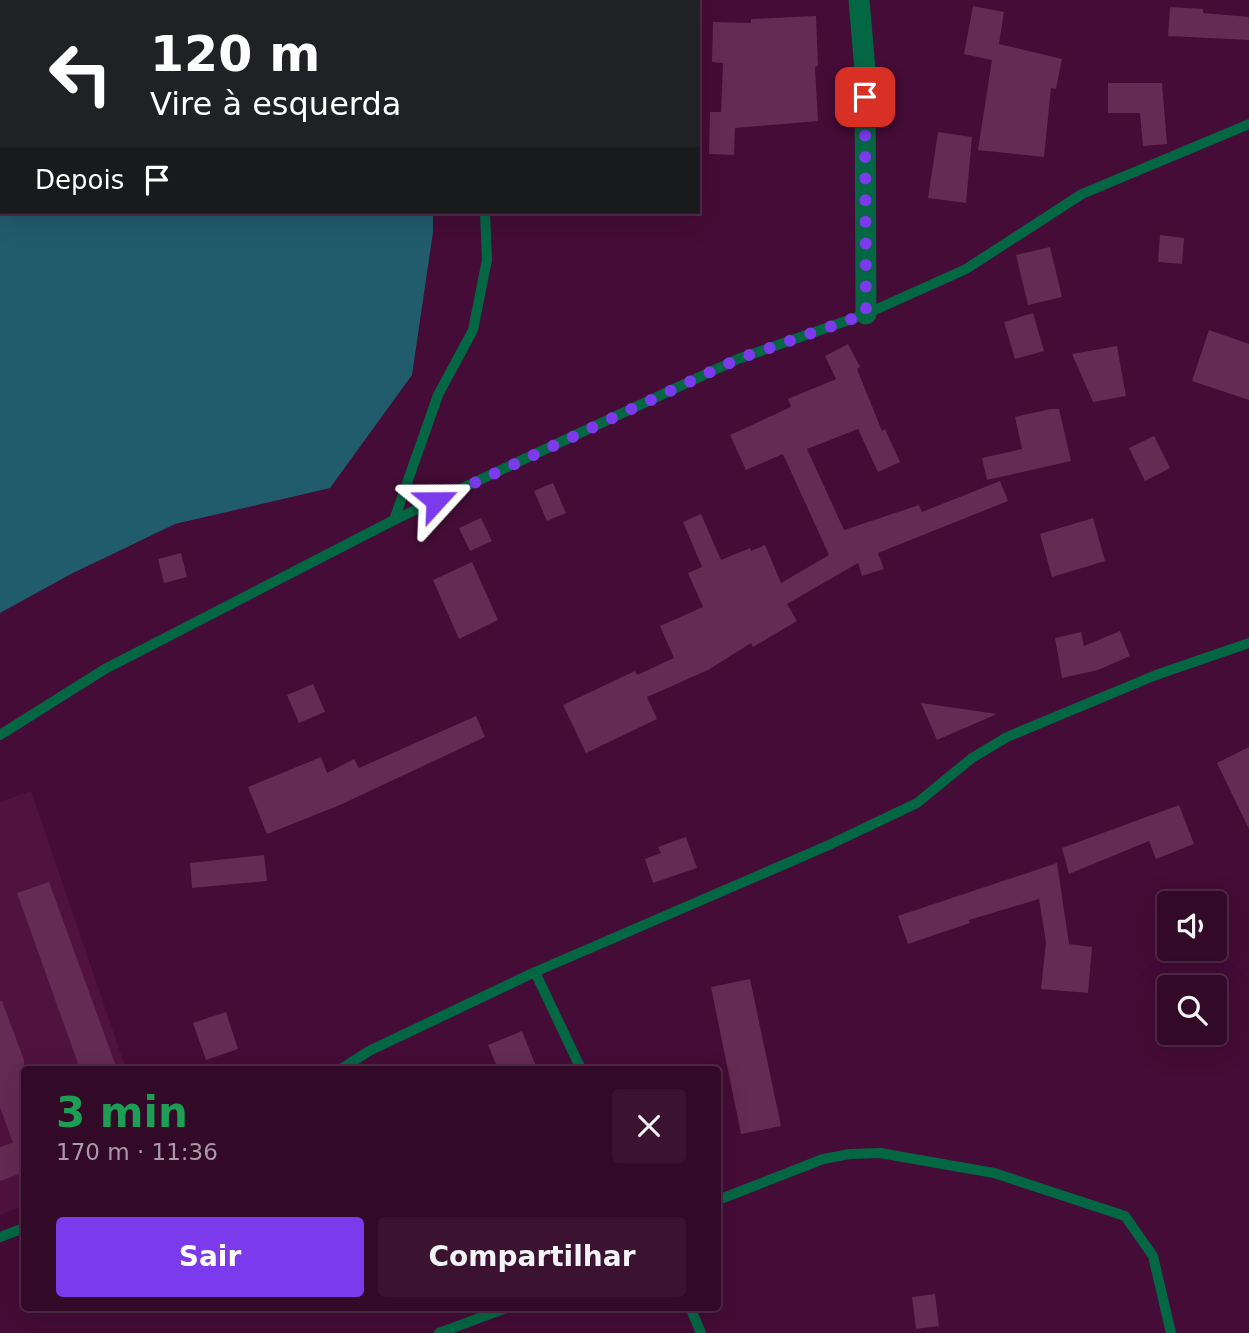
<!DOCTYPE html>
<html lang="pt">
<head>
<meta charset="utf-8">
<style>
	:root { --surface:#330928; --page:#3b1230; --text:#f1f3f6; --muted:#a99aa8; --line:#4e2a45; --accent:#7c3aed }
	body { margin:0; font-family:"DejaVu Sans",sans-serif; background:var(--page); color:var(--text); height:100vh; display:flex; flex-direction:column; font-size:26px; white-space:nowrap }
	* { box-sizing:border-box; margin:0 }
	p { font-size:23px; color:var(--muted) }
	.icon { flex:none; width:38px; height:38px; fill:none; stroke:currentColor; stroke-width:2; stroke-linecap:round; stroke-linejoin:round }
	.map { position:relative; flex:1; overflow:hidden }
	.drawer { position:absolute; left:21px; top:1066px; width:700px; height:245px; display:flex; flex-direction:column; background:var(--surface); border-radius:7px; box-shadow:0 7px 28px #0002,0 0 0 2px var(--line) }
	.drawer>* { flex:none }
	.banner { position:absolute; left:0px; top:0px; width:700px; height:214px; box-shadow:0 7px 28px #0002,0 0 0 2px var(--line); background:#202124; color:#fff; overflow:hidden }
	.buttons { position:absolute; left:1157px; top:891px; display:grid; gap:14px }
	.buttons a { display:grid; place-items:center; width:70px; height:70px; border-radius:7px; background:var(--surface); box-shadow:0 7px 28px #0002,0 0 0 2px var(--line); font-size:35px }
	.pin { position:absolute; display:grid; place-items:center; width:60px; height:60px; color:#fff; margin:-30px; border-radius:14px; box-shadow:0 4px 10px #0006 }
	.me { position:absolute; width:77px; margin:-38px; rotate:66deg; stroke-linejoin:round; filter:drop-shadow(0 0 5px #0008) }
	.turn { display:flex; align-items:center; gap:24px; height:147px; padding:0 35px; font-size:32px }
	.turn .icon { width:91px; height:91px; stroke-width:2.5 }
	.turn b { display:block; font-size:49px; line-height:60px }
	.then { display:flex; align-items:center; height:66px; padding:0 35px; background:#0003; gap:14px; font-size:26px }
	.round { display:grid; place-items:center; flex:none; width:74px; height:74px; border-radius:7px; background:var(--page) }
	.headline { display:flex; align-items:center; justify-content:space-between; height:119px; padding:0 35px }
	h1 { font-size:42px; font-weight:700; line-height:52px; color:#1e9e55 }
	.primary-button { display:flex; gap:14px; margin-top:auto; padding:14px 35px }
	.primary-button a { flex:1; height:80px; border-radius:7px; background:var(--accent); color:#fff; font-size:28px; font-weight:700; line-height:80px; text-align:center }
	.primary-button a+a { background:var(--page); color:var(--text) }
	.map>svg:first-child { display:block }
	.built { fill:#511242 }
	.water { fill:#215c6d }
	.building { fill:#642b53 }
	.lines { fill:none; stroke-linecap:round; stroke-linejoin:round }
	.lane { stroke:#046743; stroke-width:10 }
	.street { stroke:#046743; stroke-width:21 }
	.route { stroke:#7c3aed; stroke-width:12; stroke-dasharray:0 21.6 }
</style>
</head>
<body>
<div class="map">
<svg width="1249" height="1333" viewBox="0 0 1249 1333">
	<rect width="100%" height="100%" fill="#440c36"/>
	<polygon class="built" points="31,791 126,1069 24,1069 24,1205 0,1215 0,802"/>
	<polygon class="water" points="0,0 429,2 2,2 2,212 433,212 433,232 412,375 330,488 175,524 71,574 0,613"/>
	<g class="building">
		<polygon points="973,6 1004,12 999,44 1062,59 1056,89 1051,88 1044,157 978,150 992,60 964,54"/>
		<polygon points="1170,7 1203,9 1203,13 1249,17 1249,40 1168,36"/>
		<polygon points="816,16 818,66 815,67 818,121 735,128 734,155 709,154 710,112 721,112 723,63 712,62 713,22 751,23 751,19"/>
		<polygon points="1108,83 1162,83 1167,144 1143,146 1140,113 1108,113"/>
		<polygon points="938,132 972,137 966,203 928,198"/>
		<polygon points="1160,235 1184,238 1182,264 1158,262"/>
		<polygon points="1050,247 1062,297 1028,305 1016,255"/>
		<polygon points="1033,313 1044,351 1015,359 1004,322"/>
		<polygon points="1209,330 1249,344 1249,400 1192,381"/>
		<polygon points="848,344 860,367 857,369 882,431 885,429 900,462 878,472 858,429 807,449 844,530 919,505 922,512 1000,481 1008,501 878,553 884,569 862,576 858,563 787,604 797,621 753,647 751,643 708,670 647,697 657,719 586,753 563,705 635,671 637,675 674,658 660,626 703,607 688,573 702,567 683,522 701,514 721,560 750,548 751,551 765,545 781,583 829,555 783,454 746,470 730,435 791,407 788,399 836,379 825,356"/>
		<polygon points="1117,346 1126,396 1093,402 1072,354"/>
		<polygon points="1050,409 1059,409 1071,461 987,480 982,458 1022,449 1015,417"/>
		<polygon points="1154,436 1170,468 1145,481 1129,448"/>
		<polygon points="553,483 566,513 547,521 534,491"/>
		<polygon points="481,518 492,541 470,551 459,528"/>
		<polygon points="1093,518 1105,561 1052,577 1040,534"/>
		<polygon points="181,553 187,577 164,583 158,559"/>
		<polygon points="472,562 498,620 459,639 433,580"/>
		<polygon points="1120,631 1130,656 1098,670 1062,678 1055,638 1081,632 1084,646"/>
		<polygon points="313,684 325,712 299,723 287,695"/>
		<polygon points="921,703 997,714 937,740"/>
		<polygon points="476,716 485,737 340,805 267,834 248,787 321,757 327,773 354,759 359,768"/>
		<polygon points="1249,747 1249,829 1217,763"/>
		<polygon points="1179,805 1194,844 1156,859 1149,841 1069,874 1062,848"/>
		<polygon points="686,837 697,868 653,883 645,859 661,853 658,847"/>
		<polygon points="264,855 267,881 192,888 190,863"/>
		<polygon points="1057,863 1069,944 1092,947 1088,993 1041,989 1046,942 1039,899 969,920 970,923 908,944 898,916"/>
		<polygon points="49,882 117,1069 80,1069 17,893"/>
		<polygon points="750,979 781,1126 741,1134 711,987"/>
		<polygon points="0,1001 2,1001 24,1060 24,1172 0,1181 0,1147 13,1143 0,1107"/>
		<polygon points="226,1012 238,1049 206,1060 193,1023"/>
		<polygon points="522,1031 537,1069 498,1069 488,1045"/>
		<polygon points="935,1294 939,1326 916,1329 912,1297"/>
	</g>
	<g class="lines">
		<g class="lane">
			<polyline points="475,0 476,2"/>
			<polyline points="394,520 438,395 473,330 487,260 485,212"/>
			<polyline points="0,735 105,669 394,520 738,359 866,314 966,269 1082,194 1249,124"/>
			<polyline points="535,972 581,1069"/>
			<polyline points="341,1069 369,1051 535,972 829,845 917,803 972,758 1007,737 1156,675 1249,643"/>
			<polyline points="718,1200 823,1159 850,1154 880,1153 994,1173 1125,1216 1153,1256 1171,1333"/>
			<polyline points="0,1237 24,1228"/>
			<polyline points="690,1307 701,1333"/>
			<polyline points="439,1333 509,1307"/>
		</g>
		<polyline class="street" points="859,0 865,70 866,314"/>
	</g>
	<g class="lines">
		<polyline class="route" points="436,501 738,359 866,314 865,97"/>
	</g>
</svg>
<div class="buttons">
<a><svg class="icon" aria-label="sound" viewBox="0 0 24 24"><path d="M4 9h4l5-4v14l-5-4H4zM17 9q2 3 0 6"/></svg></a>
<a><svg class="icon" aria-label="search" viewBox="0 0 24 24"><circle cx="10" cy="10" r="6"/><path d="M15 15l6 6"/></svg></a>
</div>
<div class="pin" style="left:865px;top:97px;background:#d93025"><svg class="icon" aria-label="arrive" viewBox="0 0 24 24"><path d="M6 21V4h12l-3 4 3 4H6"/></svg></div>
<svg class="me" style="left:436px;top:501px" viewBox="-20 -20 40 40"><path d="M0-17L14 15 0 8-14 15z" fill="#7c3aed" stroke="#fff" stroke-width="4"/></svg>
<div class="banner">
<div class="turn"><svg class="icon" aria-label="left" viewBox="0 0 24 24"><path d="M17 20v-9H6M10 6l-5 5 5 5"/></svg><div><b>120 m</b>Vire à esquerda</div></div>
<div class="then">Depois<svg class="icon" aria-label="arrive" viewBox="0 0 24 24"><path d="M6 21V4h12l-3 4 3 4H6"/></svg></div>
</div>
<section class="drawer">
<div class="headline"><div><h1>3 min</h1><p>170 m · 11:36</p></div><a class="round"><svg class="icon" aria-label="close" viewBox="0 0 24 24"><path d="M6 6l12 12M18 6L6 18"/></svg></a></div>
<div class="primary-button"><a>Sair</a><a>Compartilhar</a></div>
</section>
</div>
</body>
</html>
